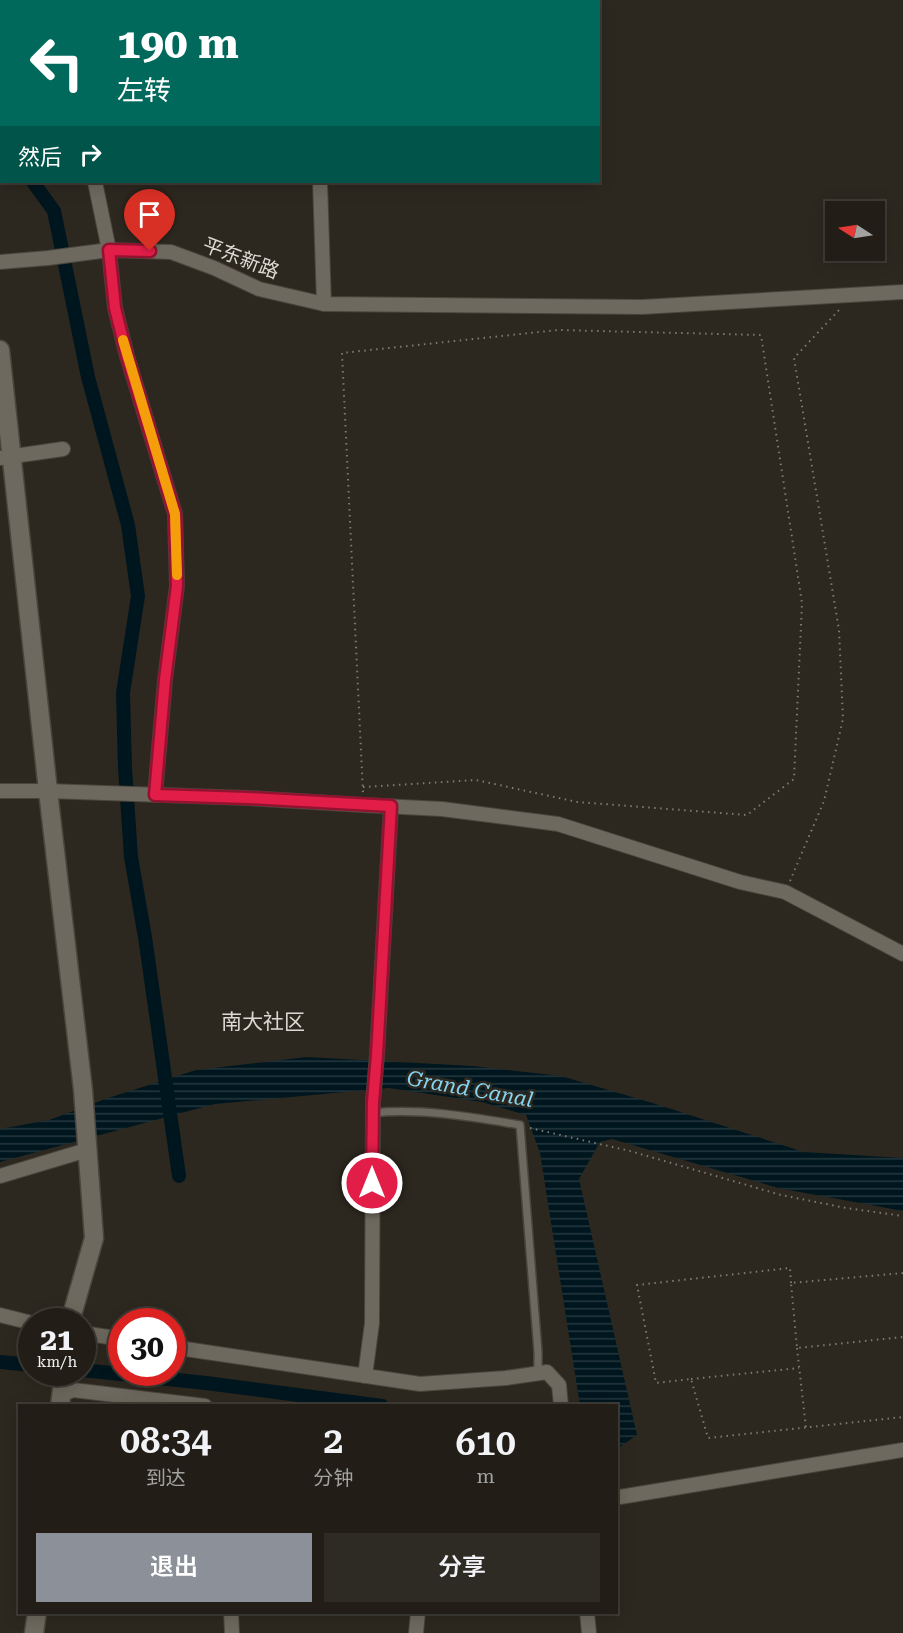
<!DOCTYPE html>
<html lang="zh">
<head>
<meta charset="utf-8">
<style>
	:root { --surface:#221e17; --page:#2e2b24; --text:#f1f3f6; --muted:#a2a2a1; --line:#3f3c36; --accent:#8c9099 }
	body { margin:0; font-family:"Roboto Serif","Noto Sans SC",serif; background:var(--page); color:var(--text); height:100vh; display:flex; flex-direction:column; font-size:22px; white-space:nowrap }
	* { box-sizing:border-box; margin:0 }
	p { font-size:20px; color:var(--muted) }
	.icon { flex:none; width:33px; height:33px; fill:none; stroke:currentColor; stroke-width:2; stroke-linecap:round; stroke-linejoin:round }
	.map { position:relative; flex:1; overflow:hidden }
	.side { position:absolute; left:18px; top:1404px; width:600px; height:210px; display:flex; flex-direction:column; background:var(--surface); border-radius:0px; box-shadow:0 3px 15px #0003,0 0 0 2px var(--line) }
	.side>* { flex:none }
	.top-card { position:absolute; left:0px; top:0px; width:600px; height:183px; box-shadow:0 3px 15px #0003,0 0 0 2px var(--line); background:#00695c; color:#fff; overflow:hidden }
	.needle { width:39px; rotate:282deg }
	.fabs { position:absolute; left:825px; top:201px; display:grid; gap:12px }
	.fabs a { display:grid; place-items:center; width:60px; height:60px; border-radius:0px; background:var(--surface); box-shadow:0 3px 15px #0003,0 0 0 2px var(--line); font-size:30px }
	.speed { position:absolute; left:18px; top:1308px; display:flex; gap:12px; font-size:30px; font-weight:700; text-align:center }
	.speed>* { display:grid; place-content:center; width:78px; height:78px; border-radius:50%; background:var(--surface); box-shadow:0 3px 15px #0003,0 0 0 2px var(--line); line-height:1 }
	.speed small { font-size:15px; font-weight:400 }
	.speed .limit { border:9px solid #d22; background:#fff; color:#111 }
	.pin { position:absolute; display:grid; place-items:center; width:51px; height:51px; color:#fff; margin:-62px -26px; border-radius:50% 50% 50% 0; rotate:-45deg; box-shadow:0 0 6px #0007 }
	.pin .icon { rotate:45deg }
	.me { position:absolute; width:66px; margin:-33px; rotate:0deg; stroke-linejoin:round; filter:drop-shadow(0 0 4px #0008) }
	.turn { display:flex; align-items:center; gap:21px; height:126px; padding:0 18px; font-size:27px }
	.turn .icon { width:78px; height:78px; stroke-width:2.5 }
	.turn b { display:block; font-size:42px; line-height:51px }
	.then { display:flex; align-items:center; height:57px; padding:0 18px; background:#0003; gap:12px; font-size:22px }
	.eta { display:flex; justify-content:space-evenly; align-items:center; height:102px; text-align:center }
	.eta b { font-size:36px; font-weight:600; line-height:42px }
	.action { display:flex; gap:12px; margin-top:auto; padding:12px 18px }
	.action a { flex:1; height:69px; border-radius:0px; background:var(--accent); color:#fff; font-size:24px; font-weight:600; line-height:69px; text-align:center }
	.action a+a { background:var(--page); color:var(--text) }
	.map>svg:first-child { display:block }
	.water { fill:url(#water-rules) }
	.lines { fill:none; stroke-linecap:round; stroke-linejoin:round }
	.canal { stroke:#00161e; stroke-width:14 }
	.lane-casing { stroke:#49453d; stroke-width:10 }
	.street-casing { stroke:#49453d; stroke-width:16 }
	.secondary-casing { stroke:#49453d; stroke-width:21 }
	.path { stroke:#7f7b72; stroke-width:2; stroke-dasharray:1.5 4.5; stroke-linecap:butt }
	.lane { stroke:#6e695e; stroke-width:7 }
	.street { stroke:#6e695e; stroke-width:14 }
	.secondary { stroke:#6e695e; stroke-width:18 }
	.route-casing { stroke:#92132f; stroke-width:15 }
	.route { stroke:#e11d48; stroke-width:10 }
	.slow { stroke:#f59e0b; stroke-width:10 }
	.labels { text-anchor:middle; stroke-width:5; stroke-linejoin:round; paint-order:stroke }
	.street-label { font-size:20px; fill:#dcd9d2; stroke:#2d281f }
	.neighbourhood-label { font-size:21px; fill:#dcd9d2; stroke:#2d281f }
	.water-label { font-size:21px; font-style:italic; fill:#85d5f3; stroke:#2d281f }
</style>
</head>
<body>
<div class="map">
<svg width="903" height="1633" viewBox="0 0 903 1633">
	<defs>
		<pattern id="water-rules" width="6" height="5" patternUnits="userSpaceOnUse" patternTransform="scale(1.5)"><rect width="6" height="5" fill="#00161e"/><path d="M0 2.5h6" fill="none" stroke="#25373e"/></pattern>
	</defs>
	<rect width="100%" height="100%" fill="#2d281f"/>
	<polygon class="water" points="306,1057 473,1066 561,1076 656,1104 804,1152 903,1158 903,1211 778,1188 612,1139 600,1142 579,1179 637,1435 617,1449 616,1406 580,1405 540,1153 526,1115 482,1102 389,1088 215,1104 0,1162 0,1129 49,1120 108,1098 196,1070"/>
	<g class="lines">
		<g class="canal">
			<polyline points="0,88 2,93"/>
			<polyline points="33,182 54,211 88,377 128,525 138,596 123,693 125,768 131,857 145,937 179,1176"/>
			<polyline points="0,1362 32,1365"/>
			<polyline points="82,1370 206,1383 382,1406"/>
		</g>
		<g class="lane-casing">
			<path id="lane" d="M373 1113C421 1108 472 1117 520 1125L538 1352V1373"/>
		</g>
		<g class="street-casing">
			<g id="street">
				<polyline points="21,0 21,2"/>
				<polyline points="148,0 148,2"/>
				<polyline points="295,0 295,2"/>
				<polyline points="95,182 109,250 115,308 127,356 175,514 177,586 165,680 155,795"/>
				<polyline points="320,182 324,304"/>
				<polyline points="0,262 48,258 109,250 171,252 214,268 259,289 324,304 642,307 903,292"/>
				<polyline points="0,458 63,449"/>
				<polyline points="0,791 48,791 248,798 363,805 442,809 558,824 740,882 785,892 903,954"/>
				<polyline points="0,1176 87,1150"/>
				<polyline points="0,1315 32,1323"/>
				<polyline points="82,1333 122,1339"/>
				<polyline points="172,1347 420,1384 506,1378 547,1372 559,1385 561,1406"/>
				<polyline points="365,1376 372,1323 373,1102 377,1055 391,806"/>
				<polyline points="62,1395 73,1390 205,1406"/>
				<polyline points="616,1498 620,1497 903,1450"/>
				<polyline points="231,1612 232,1633"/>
				<polyline points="587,1612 589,1633"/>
				<polyline points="416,1633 418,1612"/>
			</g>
		</g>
		<g class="secondary-casing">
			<g id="secondary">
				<polyline points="0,350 48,791 83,1090 94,1238 70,1322"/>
				<polyline points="60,1406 64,1372"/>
				<polyline points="34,1633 37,1612"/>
			</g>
		</g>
		<g class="path">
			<polyline points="363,787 476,780 577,802 747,815 794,779 802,603 761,335 558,330 342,353 363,793"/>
			<polyline points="790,881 824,801 843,719 839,630 794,358 840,309"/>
			<polyline points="530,1128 630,1151 781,1195 846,1208 903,1216"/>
			<polyline points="903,1273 791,1283 797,1348 903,1337"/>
			<polyline points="791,1283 790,1268 637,1285 656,1383 691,1379 708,1438 903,1417"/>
			<polyline points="797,1348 806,1428"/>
			<polyline points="691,1379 799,1368"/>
		</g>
		<use href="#lane" class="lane"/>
		<use href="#street" class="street"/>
		<use href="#secondary" class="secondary"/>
	</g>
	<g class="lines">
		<g class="route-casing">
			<polyline id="route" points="150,251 109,250 115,308 127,356 175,514 177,586 165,680 155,795 248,798 391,806 377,1055 373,1102 372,1183"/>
		</g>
		<use href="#route" class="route"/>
		<polyline class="slow" points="123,340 175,514 177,575"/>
	</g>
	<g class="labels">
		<g class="street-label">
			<text transform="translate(241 258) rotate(21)" y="7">平东新路</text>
		</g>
		<g class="neighbourhood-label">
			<text x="263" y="1029">南大社区</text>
		</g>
		<g class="water-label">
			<text transform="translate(470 1089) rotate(10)" y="7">Grand Canal</text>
		</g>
	</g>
</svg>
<div class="fabs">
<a><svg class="needle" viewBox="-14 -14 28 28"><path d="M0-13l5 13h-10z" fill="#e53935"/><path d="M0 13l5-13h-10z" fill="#a2a2a1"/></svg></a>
</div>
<div class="speed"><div>21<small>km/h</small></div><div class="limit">30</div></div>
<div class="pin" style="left:150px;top:251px;background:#d93025"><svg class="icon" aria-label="arrive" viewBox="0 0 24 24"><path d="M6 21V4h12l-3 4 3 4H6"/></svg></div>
<svg class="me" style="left:372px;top:1183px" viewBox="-20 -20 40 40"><circle r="17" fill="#e11d48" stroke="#fff" stroke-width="3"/><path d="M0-11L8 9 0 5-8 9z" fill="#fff"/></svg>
<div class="top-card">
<div class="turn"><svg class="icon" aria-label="left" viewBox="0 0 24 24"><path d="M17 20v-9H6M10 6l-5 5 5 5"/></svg><div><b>190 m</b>左转</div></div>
<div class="then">然后<svg class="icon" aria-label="right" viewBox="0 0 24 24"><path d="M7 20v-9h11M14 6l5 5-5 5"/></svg></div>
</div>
<section class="side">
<div class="eta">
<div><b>08:34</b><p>到达</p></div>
<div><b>2</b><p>分钟</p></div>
<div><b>610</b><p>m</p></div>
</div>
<div class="action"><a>退出</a><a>分享</a></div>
</section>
</div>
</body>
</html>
